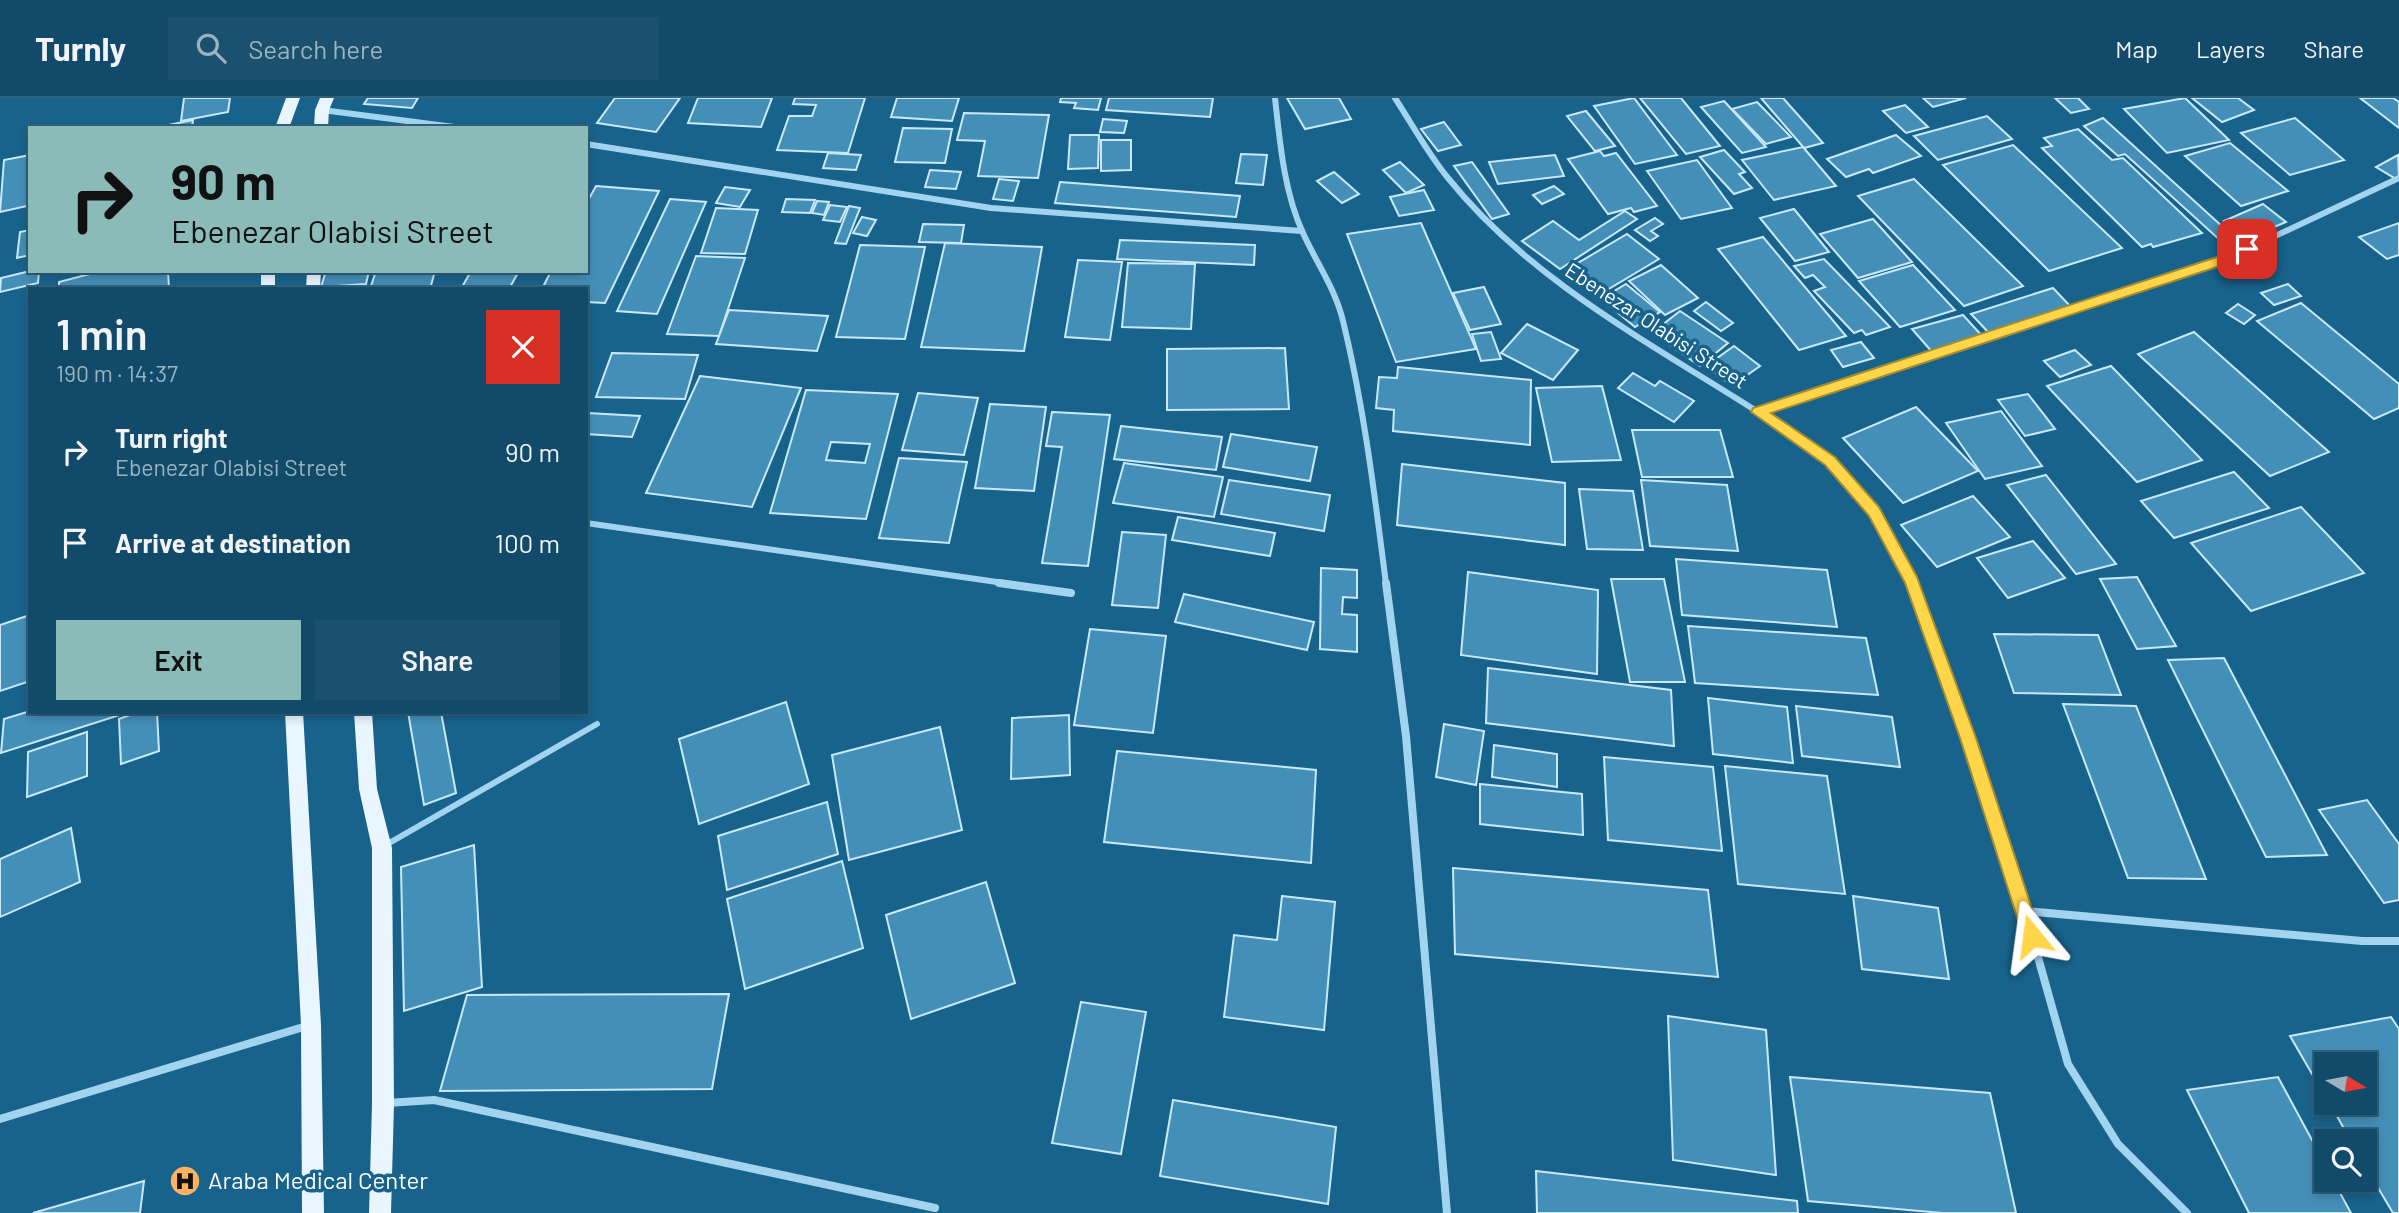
<!DOCTYPE html>
<html lang="en">
<head>
<meta charset="utf-8">
<style>
	:root { --surface:#124a69; --page:#1b516f; --text:#f1f3f6; --muted:#9cb3c0; --line:#31627d; --accent:#8bbbb9 }
	body { margin:0; font-family:Barlow,sans-serif; background:var(--page); color:var(--text); height:100vh; display:flex; flex-direction:column; font-size:26px; white-space:nowrap }
	* { box-sizing:border-box; margin:0 }
	p { font-size:23px; color:var(--muted) }
	.icon { flex:none; width:38px; height:38px; fill:none; stroke:currentColor; stroke-width:2; stroke-linecap:round; stroke-linejoin:round }
	.map { position:relative; flex:1; overflow:hidden }
	.drawer { position:absolute; left:28px; top:189px; width:560px; height:427px; display:flex; flex-direction:column; background:var(--surface); border-radius:0px; box-shadow:0 4px 10px #0003,0 0 0 2px var(--line) }
	.drawer>* { flex:none }
	.guide { position:absolute; left:28px; top:28px; width:560px; height:147px; border-radius:0px; box-shadow:0 4px 10px #0003,0 0 0 2px var(--line); background:#8bbbb9; color:#111; overflow:hidden }
	.needle { width:46px; rotate:100deg }
	.controls { position:absolute; left:2314px; top:954px; display:grid; gap:14px }
	.controls a { display:grid; place-items:center; width:63px; height:63px; border-radius:0px; background:var(--surface); box-shadow:0 4px 10px #0003,0 0 0 2px var(--line); font-size:35px }
	.pin { position:absolute; display:grid; place-items:center; width:60px; height:60px; color:#fff; margin:-30px; border-radius:14px; box-shadow:0 4px 10px #0006 }
	.me { position:absolute; width:77px; margin:-38px; rotate:344deg; stroke-linejoin:round; filter:drop-shadow(0 0 5px #0008) }
	.turn { display:flex; align-items:center; gap:24px; height:147px; padding:0 28px; font-size:32px }
	.turn .icon { width:91px; height:91px; stroke-width:2.5 }
	.turn b { display:block; font-size:49px; line-height:60px }
	.round { display:grid; place-items:center; flex:none; width:74px; height:74px; border-radius:0px; background:var(--page) }
	.head { display:flex; align-items:center; justify-content:space-between; height:119px; padding:0 28px }
	h1 { font-size:42px; font-weight:600; line-height:52px }
	.primary-button { display:flex; gap:14px; margin-top:auto; padding:14px 28px }
	.primary-button a { flex:1; height:80px; border-radius:0px; background:var(--accent); color:#111; font-size:28px; font-weight:600; line-height:80px; text-align:center }
	.primary-button a+a { background:var(--page); color:var(--text) }
	ul { padding:0; list-style:none }
	li { display:flex; align-items:center; gap:21px; height:91px; padding:0 28px }
	li div { flex:1 }
	li b { display:block; font-size:26px }
	li em { font-style:normal }
	header { display:flex; align-items:center; gap:42px; box-sizing:border-box; height:98px; padding:0 35px; background:var(--surface); border-bottom:2px solid var(--line) }
	header strong { font-size:33px }
	nav { display:flex; gap:38px; margin-inline-start:auto; font-size:24px }
	.search { width:490px; height:63px; background:var(--page); display:flex; align-items:center; gap:18px; box-sizing:border-box; padding:0 24px; border-radius:0px; color:var(--muted); font-size:26px }
	.map>svg:first-child { display:block }
	.building { fill:#448fb7; stroke:#c9e9fa; stroke-width:2; fill-rule:evenodd }
	.lines { fill:none; stroke-linecap:round; stroke-linejoin:round }
	.service { stroke:#a3d4ef; stroke-width:6 }
	.minor-far1 { stroke:#a3d4ef; stroke-width:6 }
	.minor { stroke:#a3d4ef; stroke-width:8 }
	.primary { fill:#eaf6ff; fill-rule:evenodd }
	.route { fill:#ffd54a; stroke:#a68a30; stroke-width:2 }
	.labels { text-anchor:middle; stroke-width:7; stroke-linejoin:round; paint-order:stroke }
	.street-label { font-size:21px; fill:#fff; stroke:#18638c }
	.near-poi-label { font-size:24px; fill:#fff; stroke:#18638c; text-anchor:start }
</style>
</head>
<body>
<header>
<strong>Turnly</strong>
<div class="search"><svg class="icon" aria-label="search" viewBox="0 0 24 24"><circle cx="10" cy="10" r="6"/><path d="M15 15l6 6"/></svg>Search here</div>
<nav><a>Map</a><a>Layers</a><a>Share</a></nav>
</header>
<div class="map">
<svg width="2399" height="1115" viewBox="0 0 2399 1115">
	<rect width="100%" height="100%" fill="#18638c"/>
	<g class="building">
		<polygon points="184,0 230,0 228,14 181,23"/>
		<polygon points="368,0 418,0 412,10 364,6"/>
		<polygon points="615,0 680,0 656,34 597,25"/>
		<polygon points="698,0 772,0 761,29 688,25"/>
		<polygon points="795,0 865,0 848,55 777,52 789,18 812,18 816,7 793,6"/>
		<polygon points="897,0 959,0 952,23 891,19"/>
		<polygon points="1061,0 1101,0 1098,12 1074,10 1076,5 1060,4"/>
		<polygon points="1109,0 1213,0 1210,19 1106,12"/>
		<polygon points="1287,0 1339,0 1351,21 1305,31"/>
		<polygon points="1634,0 1677,57 1635,66 1594,8"/>
		<polygon points="1640,0 1681,0 1720,48 1686,56"/>
		<polygon points="1761,0 1783,0 1823,45 1804,50"/>
		<polygon points="1923,0 1966,0 1933,9"/>
		<polygon points="2055,0 2078,0 2089,11 2071,15"/>
		<polygon points="2185,0 2229,42 2167,55 2124,11"/>
		<polygon points="2192,0 2238,0 2254,12 2222,24"/>
		<polygon points="2360,0 2393,0 2399,4 2399,30"/>
		<polygon points="1724,3 1766,49 1742,55 1701,9"/>
		<polygon points="1757,4 1791,39 1766,46 1732,11"/>
		<polygon points="1905,7 1928,29 1906,35 1883,13"/>
		<polygon points="1586,13 1615,48 1595,53 1567,18"/>
		<polygon points="964,15 1049,17 1038,80 978,78 985,43 957,42"/>
		<polygon points="1987,18 2012,41 1938,62 1914,38"/>
		<polygon points="2103,20 2235,140 2222,144 2125,56 2118,58 2084,28"/>
		<polygon points="2295,20 2344,62 2290,77 2241,35"/>
		<polygon points="1103,21 1127,23 1124,35 1100,34"/>
		<polygon points="193,22 192,30 154,30"/>
		<polygon points="1444,24 1461,47 1438,53 1421,31"/>
		<polygon points="903,30 952,31 945,65 895,64"/>
		<polygon points="2078,31 2112,62 2123,60 2202,135 2153,149 2151,146 2142,149 2042,50 2052,48 2044,40"/>
		<polygon points="1070,37 1099,37 1098,70 1068,71"/>
		<polygon points="1896,37 1921,58 1873,75 1869,71 1846,79 1827,61"/>
		<polygon points="1101,42 1131,42 1131,72 1101,73"/>
		<polygon points="2230,45 2288,93 2241,108 2185,58"/>
		<polygon points="2013,47 2122,150 2049,173 1943,67"/>
		<polygon points="1803,49 1836,88 1774,102 1742,62"/>
		<polygon points="1724,52 1745,74 1739,76 1752,90 1734,96 1700,59"/>
		<polygon points="1600,53 1604,58 1616,55 1657,108 1634,114 1631,110 1608,116 1568,61"/>
		<polygon points="828,55 861,57 856,72 823,70"/>
		<polygon points="1241,56 1267,57 1263,87 1236,85"/>
		<polygon points="30,57 27,108 0,114 4,62"/>
		<polygon points="1555,57 1564,78 1498,86 1489,64"/>
		<polygon points="2398,57 2399,79 2396,81 2376,69"/>
		<polygon points="1697,62 1732,110 1681,121 1647,73"/>
		<polygon points="1400,64 1424,87 1406,95 1383,72"/>
		<polygon points="1472,64 1509,116 1492,121 1454,68"/>
		<polygon points="930,72 961,74 956,91 925,89"/>
		<polygon points="1334,74 1359,96 1342,105 1317,83"/>
		<polygon points="999,81 1019,83 1013,103 993,101"/>
		<polygon points="1914,81 2023,188 1964,208 1858,98"/>
		<polygon points="1060,84 1240,98 1236,119 1055,105"/>
		<polygon points="596,88 659,93 605,205 586,204 586,191 542,191 551,173 586,173 586,106"/>
		<polygon points="1554,88 1564,96 1542,106 1533,97"/>
		<polygon points="725,89 750,92 740,109 716,105"/>
		<polygon points="1424,92 1434,112 1399,118 1390,99"/>
		<polygon points="670,101 706,104 657,216 617,213"/>
		<polygon points="786,101 815,102 810,115 782,114"/>
		<polygon points="817,103 829,104 824,117 812,115"/>
		<polygon points="2263,106 2286,124 2248,140 2224,123"/>
		<polygon points="830,107 847,109 840,124 823,122"/>
		<polygon points="849,108 860,110 846,146 835,145"/>
		<polygon points="716,110 758,112 745,156 701,155"/>
		<polygon points="1794,111 1829,154 1795,163 1760,120"/>
		<polygon points="1625,113 1637,121 1560,171 1522,143 1553,123 1579,142"/>
		<polygon points="862,119 876,122 867,138 853,135"/>
		<polygon points="1655,120 1663,126 1651,133 1658,138 1650,143 1635,132"/>
		<polygon points="1873,121 1912,164 1858,180 1820,136"/>
		<polygon points="1421,125 1476,251 1396,264 1347,136"/>
		<polygon points="2399,125 2399,157 2387,161 2359,139"/>
		<polygon points="923,126 964,127 961,145 919,144"/>
		<polygon points="30,132 30,157 17,160 20,134"/>
		<polygon points="1627,136 1659,161 1597,198 1566,172"/>
		<polygon points="1763,139 1846,238 1799,252 1718,151"/>
		<polygon points="1120,142 1255,147 1254,167 1117,161"/>
		<polygon points="945,145 1042,149 1024,253 921,249"/>
		<polygon points="860,147 925,149 905,241 836,239"/>
		<polygon points="696,158 745,160 719,238 667,236"/>
		<polygon points="1824,161 1890,229 1866,237 1862,232 1854,235 1814,193 1825,189 1813,177 1805,180 1794,168"/>
		<polygon points="1078,162 1122,164 1110,242 1065,239"/>
		<polygon points="1128,165 1195,166 1191,231 1122,229"/>
		<polygon points="1661,167 1698,200 1665,217 1629,183"/>
		<polygon points="1913,167 1955,212 1900,229 1859,183"/>
		<polygon points="30,173 39,173 38,185 0,194 1,180"/>
		<polygon points="101,173 168,173 169,191 59,191 59,184"/>
		<polygon points="326,173 369,173 366,186 321,189"/>
		<polygon points="376,173 435,173 430,191 370,191"/>
		<polygon points="471,173 519,173 509,191 461,191"/>
		<polygon points="1626,186 1660,214 1635,229 1601,201"/>
		<polygon points="2288,186 2301,198 2274,207 2261,195"/>
		<polygon points="1484,189 1501,226 1470,232 1453,195"/>
		<polygon points="2053,190 2072,210 1990,236 1971,216"/>
		<polygon points="1706,204 1733,225 1721,233 1694,213"/>
		<polygon points="2301,205 2399,286 2399,310 2374,321 2257,223"/>
		<polygon points="2238,206 2255,217 2244,226 2226,215"/>
		<polygon points="729,212 828,218 817,253 716,246"/>
		<polygon points="1680,213 1728,245 1700,268 1652,235"/>
		<polygon points="1963,217 1984,240 1933,255 1912,231"/>
		<polygon points="1527,226 1578,252 1553,282 1501,255"/>
		<polygon points="1491,234 1501,261 1481,263 1472,236"/>
		<polygon points="2194,234 2329,354 2270,378 2138,256"/>
		<polygon points="1861,244 1874,260 1843,269 1831,252"/>
		<polygon points="1734,248 1760,268 1732,288 1706,268"/>
		<polygon points="1285,250 1289,311 1167,312 1167,251"/>
		<polygon points="2075,252 2091,267 2060,279 2044,263"/>
		<polygon points="612,255 698,257 685,301 596,299"/>
		<polygon points="2111,268 2202,362 2137,384 2047,288"/>
		<polygon points="1398,269 1531,282 1530,347 1393,333 1394,312 1376,310 1379,279 1397,280"/>
		<polygon points="1633,275 1655,288 1660,283 1694,303 1674,324 1618,290"/>
		<polygon points="700,278 801,290 752,409 646,395"/>
		<polygon points="1602,288 1621,362 1552,364 1536,290"/>
		<path d="M806 292 898 296 866 421 770 415ZM831 344 870 346 865 365 826 362Z"/>
		<polygon points="918,295 978,300 964,357 902,352"/>
		<polygon points="2028,296 2055,331 2025,338 1998,302"/>
		<polygon points="990,306 1046,309 1034,393 975,390"/>
		<polygon points="1916,309 1978,373 1903,405 1843,340"/>
		<polygon points="2001,313 2042,368 1985,381 1946,325"/>
		<polygon points="1052,314 1110,317 1088,468 1042,465 1062,349 1046,348"/>
		<polygon points="588,315 640,318 632,339 586,336"/>
		<polygon points="1121,328 1222,339 1216,372 1114,361"/>
		<polygon points="1632,332 1720,332 1733,379 1642,379"/>
		<polygon points="1231,336 1317,349 1310,383 1223,369"/>
		<polygon points="899,360 967,364 949,445 879,440"/>
		<polygon points="1124,365 1223,379 1214,419 1113,405"/>
		<polygon points="1402,366 1565,385 1565,447 1397,427"/>
		<polygon points="2234,374 2269,410 2174,440 2141,403"/>
		<polygon points="2046,377 2116,466 2076,476 2007,387"/>
		<polygon points="1229,382 1330,397 1324,433 1221,416"/>
		<polygon points="1641,382 1727,387 1738,453 1650,448"/>
		<polygon points="1579,391 1633,393 1643,452 1587,451"/>
		<polygon points="1973,398 2010,439 1937,469 1901,427"/>
		<polygon points="2301,409 2364,475 2251,513 2191,445"/>
		<polygon points="30,417 30,469 27,470 28,418"/>
		<polygon points="1178,419 1275,435 1270,458 1172,442"/>
		<polygon points="1122,434 1166,437 1158,510 1112,507"/>
		<polygon points="2033,443 2065,480 2008,500 1977,460"/>
		<polygon points="1676,461 1827,472 1837,529 1682,517"/>
		<polygon points="1321,470 1357,472 1357,500 1343,499 1342,516 1357,517 1357,554 1320,551"/>
		<polygon points="1468,474 1598,492 1597,576 1461,557"/>
		<polygon points="2137,479 2176,548 2137,551 2100,481"/>
		<polygon points="1611,481 1664,481 1685,584 1630,584"/>
		<polygon points="1184,496 1314,524 1307,552 1175,524"/>
		<polygon points="30,517 30,583 0,593 0,527"/>
		<polygon points="1688,528 1866,540 1878,597 1695,585"/>
		<polygon points="1090,531 1166,538 1153,635 1074,627"/>
		<polygon points="1994,536 2098,537 2121,597 2014,595"/>
		<polygon points="2224,560 2327,757 2266,759 2168,562"/>
		<polygon points="1488,570 1671,592 1674,648 1486,625"/>
		<polygon points="1708,600 1787,609 1793,665 1713,656"/>
		<polygon points="786,604 809,686 699,726 679,641"/>
		<polygon points="2063,606 2136,608 2206,781 2128,780"/>
		<polygon points="1796,608 1892,619 1900,669 1802,658"/>
		<polygon points="30,613 30,614 129,614 1,655 4,621"/>
		<polygon points="138,614 157,614 159,653 121,666 119,621"/>
		<polygon points="408,614 441,614 456,695 424,707"/>
		<polygon points="1069,617 1070,677 1011,681 1012,620"/>
		<polygon points="1444,626 1484,633 1476,687 1436,679"/>
		<polygon points="940,629 962,732 849,762 832,657"/>
		<polygon points="87,634 87,678 27,699 28,654"/>
		<polygon points="1494,647 1557,656 1557,689 1492,679"/>
		<polygon points="1117,653 1316,672 1311,765 1104,744"/>
		<polygon points="1604,659 1713,669 1722,753 1608,742"/>
		<polygon points="1725,668 1827,678 1845,796 1738,786"/>
		<polygon points="1480,686 1582,696 1583,737 1480,726"/>
		<polygon points="2367,702 2399,746 2399,802 2384,805 2319,712"/>
		<polygon points="827,704 838,756 727,792 718,738"/>
		<polygon points="71,730 80,784 0,819 0,761"/>
		<polygon points="474,747 482,889 404,913 401,769"/>
		<polygon points="842,763 863,850 745,891 727,801"/>
		<polygon points="1453,770 1708,792 1718,879 1455,856"/>
		<polygon points="986,784 1015,885 911,921 886,817"/>
		<polygon points="1282,798 1335,804 1324,932 1224,919 1234,837 1277,842"/>
		<polygon points="1853,798 1938,810 1949,881 1862,871"/>
		<polygon points="729,896 712,991 440,993 467,897"/>
		<polygon points="1081,904 1146,914 1121,1056 1052,1045"/>
		<polygon points="1668,918 1766,932 1776,1077 1673,1062"/>
		<polygon points="2391,919 2399,931 2399,1115 2393,1115 2364,1066 2364,1043 2351,1043 2329,1004 2364,1004 2364,966 2326,966 2326,1000 2290,938"/>
		<polygon points="1790,979 1990,995 2016,1115 1942,1115 1808,1103"/>
		<polygon points="2278,979 2326,1068 2326,1082 2333,1082 2351,1115 2249,1115 2187,992"/>
		<polygon points="1173,1002 1336,1029 1328,1106 1160,1078"/>
		<polygon points="1536,1073 1797,1103 1798,1115 1537,1115"/>
		<polygon points="144,1083 140,1115 33,1115"/>
	</g>
	<g class="lines">
		<polyline class="service" points="384,748 597,626"/>
		<g class="minor-far1">
			<path d="M1275 0C1280 45 1284 94 1303 135 1316 164 1336 192 1343 223 1364 309 1375 399 1386 486"/>
			<path d="M1395 0C1412 26 1428 56 1448 80 1530 182 1650 245 1758 314L2222 163 2399 80"/>
			<polyline points="322,12 462,30"/>
			<polyline points="586,46 991,110 1302,133"/>
			<polyline points="1758,314 1830,363 1874,413 1913,486"/>
			<polyline points="586,425 1011,486"/>
		</g>
		<g class="minor">
			<polyline points="999,485 1071,495"/>
			<polyline points="1386,485 1406,638 1447,1115"/>
			<polyline points="1912,485 2025,813 2068,966 2118,1046 2187,1115"/>
			<polyline points="2025,813 2362,843 2399,843"/>
			<polyline points="387,1005 434,1002 935,1110"/>
			<polyline points="0,1021 310,927"/>
		</g>
		<g class="primary">
			<polygon points="286,0 300,0 289,30 275,30"/>
			<polygon points="320,0 334,0 329,12 328,30 314,30 315,12"/>
			<rect x="261" y="173" width="14" height="18"/>
			<polygon points="307,173 321,173 320,191 306,191"/>
			<polygon points="285,614 303,614 321,927 324,1115 302,1115 301,927"/>
			<polygon points="354,614 372,614 377,691 392,750 394,1006 391,1115 369,1115 372,1006 372,750 359,691"/>
		</g>
	</g>
	<polygon class="route" points="2247,146 2252,148 2252,154 2226,166 1771,315 1835,359 1879,409 1917,479 1976,640 2041,838 2038,845 2032,847 2026,845 2023,838 1960,640 1905,485 1869,418 1825,367 1751,314 1753,310 2217,159"/>
	<defs>
		<g id="hospital-disc" transform="scale(1.575)"><circle r="9.5" fill="#ffb160" stroke="#18638c"/><path d="M-5-5h3v3.5h4V-5h3V5h-3V1.5h-4V5h-3Z" fill="#111"/></g>
	</defs>
	<g fill-rule="evenodd">
		<use href="#hospital-disc" x="185" y="1083"/>
	</g>
	<g class="labels">
		<g class="street-label">
			<text transform="translate(1656 228) rotate(33)" y="7">Ebenezar Olabisi Street</text>
		</g>
		<g class="near-poi-label">
			<text x="208" y="1091">Araba Medical Center</text>
		</g>
	</g>
</svg>
<div class="controls">
<a><svg class="needle" viewBox="-14 -14 28 28"><path d="M0-13l5 13h-10z" fill="#e53935"/><path d="M0 13l5-13h-10z" fill="#9cb3c0"/></svg></a>
<a><svg class="icon" aria-label="search" viewBox="0 0 24 24"><circle cx="10" cy="10" r="6"/><path d="M15 15l6 6"/></svg></a>
</div>
<div class="pin" style="left:2247px;top:151px;background:#d93025"><svg class="icon" aria-label="arrive" viewBox="0 0 24 24"><path d="M6 21V4h12l-3 4 3 4H6"/></svg></div>
<svg class="me" style="left:2032px;top:838px" viewBox="-20 -20 40 40"><path d="M0-17L14 15 0 8-14 15z" fill="#ffd54a" stroke="#fff" stroke-width="4"/></svg>
<div class="guide">
<div class="turn"><svg class="icon" aria-label="right" viewBox="0 0 24 24"><path d="M7 20v-9h11M14 6l5 5-5 5"/></svg><div><b>90 m</b>Ebenezar Olabisi Street</div></div>
</div>
<section class="drawer">
<div class="head"><div><h1>1 min</h1><p>190 m · 14:37</p></div><a class="round" style="background:#d93025;color:#fff"><svg class="icon" aria-label="close" viewBox="0 0 24 24"><path d="M6 6l12 12M18 6L6 18"/></svg></a></div>
<ul>
<li><svg class="icon" aria-label="right" viewBox="0 0 24 24"><path d="M7 20v-9h11M14 6l5 5-5 5"/></svg><div><b>Turn right</b><p>Ebenezar Olabisi Street</p></div><em>90 m</em></li>
<li><svg class="icon" aria-label="arrive" viewBox="0 0 24 24"><path d="M6 21V4h12l-3 4 3 4H6"/></svg><div><b>Arrive at destination</b></div><em>100 m</em></li>
</ul>
<div class="primary-button"><a>Exit</a><a>Share</a></div>
</section>
</div>
</body>
</html>
